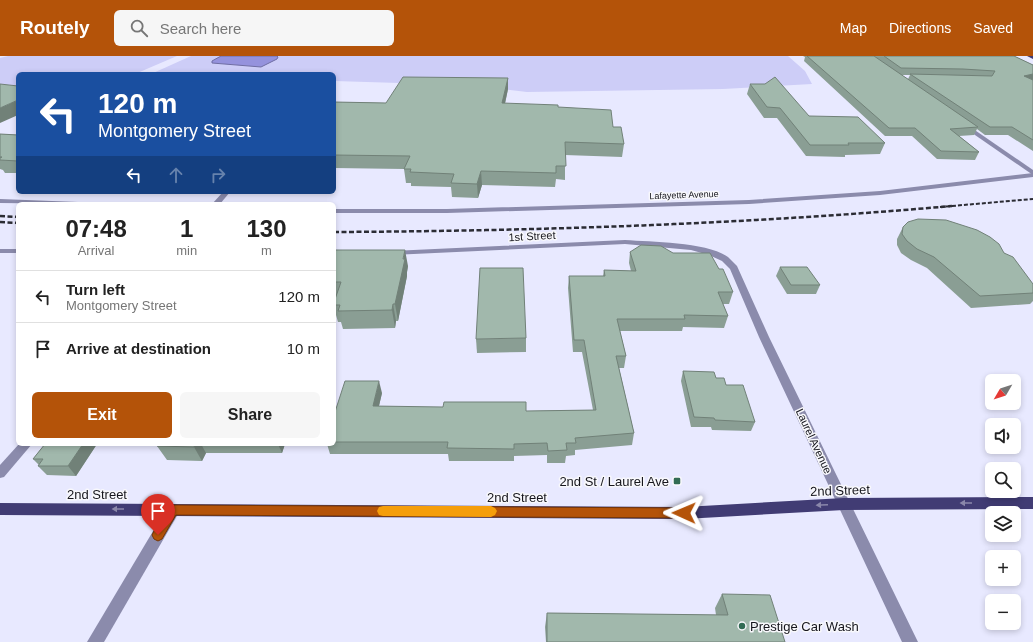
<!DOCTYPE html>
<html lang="en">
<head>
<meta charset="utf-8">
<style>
	:root { --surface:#fff; --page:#f6f6f6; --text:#222; --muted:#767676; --line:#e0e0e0; --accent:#b45309 }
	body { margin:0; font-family:Arial,sans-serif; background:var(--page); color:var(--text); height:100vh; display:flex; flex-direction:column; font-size:15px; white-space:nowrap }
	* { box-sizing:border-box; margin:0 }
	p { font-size:13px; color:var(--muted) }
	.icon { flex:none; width:22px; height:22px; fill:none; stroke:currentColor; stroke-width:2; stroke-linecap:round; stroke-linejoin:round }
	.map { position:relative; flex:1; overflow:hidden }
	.panel { position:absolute; left:16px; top:146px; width:320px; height:244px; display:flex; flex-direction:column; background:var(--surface); border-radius:6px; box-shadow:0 2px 6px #0003 }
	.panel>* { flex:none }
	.hud { position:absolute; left:16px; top:16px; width:320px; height:122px; border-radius:6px; box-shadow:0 2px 6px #0003; background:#1a4fa0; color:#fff; overflow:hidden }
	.needle { width:26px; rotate:231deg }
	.tools { position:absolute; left:985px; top:318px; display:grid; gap:8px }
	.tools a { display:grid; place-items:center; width:36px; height:36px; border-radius:6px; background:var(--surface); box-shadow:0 2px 6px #0003; font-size:20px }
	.pin { position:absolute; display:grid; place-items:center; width:34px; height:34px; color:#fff; margin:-41px -17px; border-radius:50% 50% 50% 0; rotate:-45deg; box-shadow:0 0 4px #0007 }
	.pin .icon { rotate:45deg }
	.me { position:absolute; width:44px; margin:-22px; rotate:271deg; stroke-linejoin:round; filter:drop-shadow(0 0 3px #0008) }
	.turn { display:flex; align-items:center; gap:14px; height:84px; padding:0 16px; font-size:18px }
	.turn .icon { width:52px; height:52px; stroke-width:2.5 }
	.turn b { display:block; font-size:28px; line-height:34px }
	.lanes { display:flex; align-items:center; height:38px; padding:0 16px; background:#0003; justify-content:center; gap:20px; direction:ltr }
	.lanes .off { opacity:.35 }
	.eta { display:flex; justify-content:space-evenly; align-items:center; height:68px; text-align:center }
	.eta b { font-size:24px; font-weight:700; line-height:28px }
	.action { display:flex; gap:8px; margin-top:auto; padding:8px 16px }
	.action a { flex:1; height:46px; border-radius:6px; background:var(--accent); color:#fff; font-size:16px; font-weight:700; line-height:46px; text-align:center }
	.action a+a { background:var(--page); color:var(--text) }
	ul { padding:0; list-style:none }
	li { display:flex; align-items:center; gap:12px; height:52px; padding:0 16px; border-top:1px solid var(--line) }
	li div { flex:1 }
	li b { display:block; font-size:15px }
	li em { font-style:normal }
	header { display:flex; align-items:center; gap:24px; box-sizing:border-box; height:56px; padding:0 20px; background:var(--accent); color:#fff }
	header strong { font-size:19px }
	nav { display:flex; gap:22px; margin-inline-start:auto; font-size:14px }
	.search { width:280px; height:36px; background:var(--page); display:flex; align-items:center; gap:10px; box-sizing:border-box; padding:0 14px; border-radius:6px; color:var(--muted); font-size:15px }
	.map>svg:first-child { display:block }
	.green { fill:#cdcdf7 }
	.water { fill:#9592dd; stroke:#6f6da3 }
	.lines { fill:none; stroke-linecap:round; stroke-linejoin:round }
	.minor { fill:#8b8bac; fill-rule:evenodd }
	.tertiary { fill:#8b8bac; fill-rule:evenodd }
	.primary { fill:#413c74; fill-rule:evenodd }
	.rail-far1 { stroke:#2b2c34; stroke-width:2; stroke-dasharray:4 2; stroke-linecap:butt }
	.rail { stroke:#2b2c34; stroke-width:2.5; stroke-dasharray:5 2.5; stroke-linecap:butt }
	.wall { fill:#8a9e94; fill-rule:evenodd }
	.shaded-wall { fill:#718178 }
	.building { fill:#a1b8ac; stroke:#718178 }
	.oneway { fill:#8a87aa }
	.route { fill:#b45309; stroke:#753606 }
	.slow { fill:#f59e0b }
	.poi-dot { fill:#326b54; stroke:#f8f8fc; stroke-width:1.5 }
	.labels { text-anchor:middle; stroke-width:3; stroke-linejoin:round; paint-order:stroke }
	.far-street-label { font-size:9px; fill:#16161d; stroke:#f8f8fc }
	.street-label { font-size:11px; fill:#16161d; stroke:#f8f8fc }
	.near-poi-label { font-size:13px; fill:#16161d; stroke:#f8f8fc; text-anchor:end }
	.near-street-label { font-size:13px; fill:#16161d; stroke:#f8f8fc }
</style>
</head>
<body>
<header>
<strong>Routely</strong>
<div class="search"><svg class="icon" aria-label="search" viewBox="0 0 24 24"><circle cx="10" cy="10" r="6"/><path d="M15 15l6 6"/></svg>Search here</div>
<nav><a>Map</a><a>Directions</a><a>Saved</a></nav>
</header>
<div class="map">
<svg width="1033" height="586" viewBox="0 0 1033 586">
	<rect width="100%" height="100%" fill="#e8e9ff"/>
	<g class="green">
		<polygon points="8,0 177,0 135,18 18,18 18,32 0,30 0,2"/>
		<polygon points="191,0 788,0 805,15 812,28 723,33 527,36 465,29 334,25 334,18 151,18"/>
	</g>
	<polygon class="water" points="221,0 277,0 278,1 277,3 261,11 212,7 212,5"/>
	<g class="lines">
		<g class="minor">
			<polygon points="962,68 966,68 1033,114 1033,119 962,70"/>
			<polygon points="223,136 230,136 220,148 212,148"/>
			<path d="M625 184C652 186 707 186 728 201 731 204 734 207 737 210L769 281 918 586H902L759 281 730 213 722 205 709 199 691 194 625 188 392 199 388 197 392 195Z"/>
			<rect x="0" y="193" width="18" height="4"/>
			<polygon points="19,388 32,388 4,421 0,422 0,409"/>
		</g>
		<g class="tertiary">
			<polygon points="1033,117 1033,121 880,139 749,148 447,157 334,157 334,153 447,153 749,144 880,135"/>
			<polygon points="0,143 78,146 82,148 0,147"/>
			<polygon points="173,448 178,450 180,454 178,458 104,586 87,586 168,450"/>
		</g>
		<g class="primary">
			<polygon points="1027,0 1033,0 1033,3"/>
			<polygon points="1033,441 1033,453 844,454 684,463 0,459 0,447 684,451 844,442"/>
		</g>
		<polyline class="rail-far1" points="940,151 1033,143"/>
		<g class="rail">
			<polyline points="0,160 18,161"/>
			<polyline points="0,166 18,167"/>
			<path d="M334 176C540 175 747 168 952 150"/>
		</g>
	</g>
	<g class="wall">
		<path d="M803 0H1014L1033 9V95L1008 79H985L977 73 974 79 959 80 979 96 975 104 937 103 912 80H885L804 5 805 1ZM901 19H910L908 23Z"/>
		<polygon points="508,22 508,33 505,48 558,51 613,71 624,88 622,101 565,99 565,124 556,123 555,131 482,129 478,142 452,141 451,131 411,130 411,127 406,127 404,113 334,112 334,46 386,47"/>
		<polygon points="750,28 809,60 885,87 880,98 845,99 845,101 806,100 777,62 764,62 747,38"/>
		<polygon points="0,78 18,79 18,117 5,117 3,114 0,113"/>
		<polygon points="903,171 1004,197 1033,228 1033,245 1030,248 971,252 927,212 911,204 901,197 897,189 897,183"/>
		<polygon points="334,194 408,210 407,216 407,220 398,265 396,265 395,272 343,273 341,266 338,266 334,252 334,246 335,243 334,243"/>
		<polygon points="630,196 673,197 719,213 733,236 729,248 723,248 728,260 724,272 683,271 682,275 620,275 626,300 624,312 619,312 634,377 632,389 575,394 575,399 566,400 565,407 547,407 547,399 514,400 514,405 449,405 448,398 330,398 327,388 334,388 334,359 382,337 379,350 526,355 593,354 582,296 573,296 568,232 569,220 603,220 604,214 631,215 629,207"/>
		<polygon points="780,211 820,229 816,238 787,238 776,220"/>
		<polygon points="526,282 526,296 477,297 476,283"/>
		<polygon points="683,315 716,322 726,329 755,366 751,375 712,374 711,371 691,371 681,325"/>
		<polygon points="45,388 97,388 76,420 47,419 38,410 39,409 33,403"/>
		<polygon points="159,388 285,388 282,397 206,397 202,405 167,404 157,390"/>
		<polygon points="722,538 785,586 546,586 545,571 547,557 716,559 715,552"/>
	</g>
	<g class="shaded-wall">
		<polygon points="1033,18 1033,24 1024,20"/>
		<polygon points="508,22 508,33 502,60 502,47"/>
		<polygon points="18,44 18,59 0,67 0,52"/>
		<polygon points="481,115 482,129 478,142 477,128"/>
		<polygon points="405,194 408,210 407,216 407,220 398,265 395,248"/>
		<polygon points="393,248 396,265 395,272 392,254"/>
		<polygon points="379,325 382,337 376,362 373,350"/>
		<polygon points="83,388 97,388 76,420 68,410"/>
		<polygon points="195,388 201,388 206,397 202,405 194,391"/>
		<polygon points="278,388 285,388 282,397"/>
	</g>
	<g class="building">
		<polygon points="807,0 874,0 978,71 950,73 979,96 941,95 915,72 889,72"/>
		<polygon points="884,0 1014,0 1033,9 1033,18 1024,20 1033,24 1033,84 1012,71 990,71 910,18 992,20 995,15 963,13 901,12"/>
		<polygon points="403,21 508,22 502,47 558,49 558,51 611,54 613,71 621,71 624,88 565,86 566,110 556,110 556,117 481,115 477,128 451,127 454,118 410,116 411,113 404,113 410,100 334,99 334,46 386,47"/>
		<polygon points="775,21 809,60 858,61 885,87 848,87 849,89 810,89 780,52 767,51 750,28 765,28"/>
		<polygon points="0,28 18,30 18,44 0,52"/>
		<polygon points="0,78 18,79 18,105 0,104 0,102 2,101 0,101"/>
		<polygon points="918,163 946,164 977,174 990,181 999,188 1004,197 1013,201 1033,228 1033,237 980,240 934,201 917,193 907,185 902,178 903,171 908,166"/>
		<polygon points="641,189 661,190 673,197 710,197 719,213 723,213 733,236 718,236 728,260 684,259 685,263 617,263 626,300 616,300 634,377 575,382 576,387 566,387 567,394 548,395 547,387 514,388 514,393 447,392 448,386 334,386 334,359 345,325 379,325 373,350 443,351 444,346 526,346 526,355 596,354 584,284 574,284 569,220 605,220 604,214 636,215 630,196"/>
		<polygon points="334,194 405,194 403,203 405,203 395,248 393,248 392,254 338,255 340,249 334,249 334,246 341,226 334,226"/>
		<polygon points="780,211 807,211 820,229 791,229"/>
		<polygon points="480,212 523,212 526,282 476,283"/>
		<polygon points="683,315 714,316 716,322 724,322 726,329 743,329 755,366 715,364 714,362 694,361"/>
		<polygon points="45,388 83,388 68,410 38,410 43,403 33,403"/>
		<polygon points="159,388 195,388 194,391 157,390"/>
		<polygon points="722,538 770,539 785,586 547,586 547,557 728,559"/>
	</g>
	<defs><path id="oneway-solid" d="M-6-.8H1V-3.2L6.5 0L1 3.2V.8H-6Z"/></defs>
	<g class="oneway">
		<use href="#oneway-solid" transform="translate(966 447) rotate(180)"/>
		<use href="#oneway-solid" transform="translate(822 449) rotate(177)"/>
		<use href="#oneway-solid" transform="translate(118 453) rotate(-180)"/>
	</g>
	<polygon class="route" points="173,449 684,452 688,453 690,457 688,461 684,462 176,459 162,483 158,485 154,483 152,479 154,475 169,450"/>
	<polygon class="slow" points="383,450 491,450 495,452 497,455 495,459 491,461 383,460 379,459 377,455 379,451"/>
	<g class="poi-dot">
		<rect x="673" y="421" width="8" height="8" rx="2"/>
		<circle cx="742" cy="570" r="4"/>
	</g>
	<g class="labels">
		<g class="far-street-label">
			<text transform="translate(684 139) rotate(-2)" y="3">Lafayette Avenue</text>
		</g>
		<g class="street-label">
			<text transform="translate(532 180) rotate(-3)" y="4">1st Street</text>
			<text transform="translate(814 385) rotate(65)" y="4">Laurel Avenue</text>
		</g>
		<g class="near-poi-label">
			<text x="669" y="430">2nd St / Laurel Ave</text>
			<text x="750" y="575" text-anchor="start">Prestige Car Wash</text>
		</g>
		<g class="near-street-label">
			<text transform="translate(840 434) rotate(-2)" y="5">2nd Street</text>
			<text x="97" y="443">2nd Street</text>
			<text x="517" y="446">2nd Street</text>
		</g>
	</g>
</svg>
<div class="tools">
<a><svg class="needle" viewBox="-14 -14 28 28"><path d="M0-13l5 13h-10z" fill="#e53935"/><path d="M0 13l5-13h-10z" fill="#767676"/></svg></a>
<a><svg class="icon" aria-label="sound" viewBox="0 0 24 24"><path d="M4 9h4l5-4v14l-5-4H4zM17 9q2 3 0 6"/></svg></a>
<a><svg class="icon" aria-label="search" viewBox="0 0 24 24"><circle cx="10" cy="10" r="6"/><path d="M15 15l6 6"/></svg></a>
<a><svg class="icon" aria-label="layers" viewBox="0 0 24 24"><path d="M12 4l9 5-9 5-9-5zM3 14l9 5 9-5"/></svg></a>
<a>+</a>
<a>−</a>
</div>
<div class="pin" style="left:158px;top:479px;background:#d93025"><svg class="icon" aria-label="arrive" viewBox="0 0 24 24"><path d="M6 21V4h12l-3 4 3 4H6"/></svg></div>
<svg class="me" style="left:684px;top:457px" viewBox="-20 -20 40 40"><path d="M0-17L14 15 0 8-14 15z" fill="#b45309" stroke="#fff" stroke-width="4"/></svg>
<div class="hud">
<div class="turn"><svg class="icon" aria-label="left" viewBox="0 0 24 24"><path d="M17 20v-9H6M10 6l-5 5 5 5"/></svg><div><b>120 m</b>Montgomery Street</div></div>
<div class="lanes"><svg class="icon" aria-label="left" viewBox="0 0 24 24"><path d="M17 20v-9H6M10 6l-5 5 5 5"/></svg><svg class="icon off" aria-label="ahead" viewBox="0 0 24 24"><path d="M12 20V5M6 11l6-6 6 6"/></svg><svg class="icon off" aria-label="right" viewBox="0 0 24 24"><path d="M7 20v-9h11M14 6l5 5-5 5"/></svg></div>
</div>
<section class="panel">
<div class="eta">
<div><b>07:48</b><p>Arrival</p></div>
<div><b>1</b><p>min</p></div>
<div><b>130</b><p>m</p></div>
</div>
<ul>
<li><svg class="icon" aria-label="left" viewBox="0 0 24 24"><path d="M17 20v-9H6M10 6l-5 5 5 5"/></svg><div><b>Turn left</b><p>Montgomery Street</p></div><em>120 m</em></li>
<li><svg class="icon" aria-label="arrive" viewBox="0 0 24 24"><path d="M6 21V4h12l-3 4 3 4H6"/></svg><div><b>Arrive at destination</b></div><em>10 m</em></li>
</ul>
<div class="action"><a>Exit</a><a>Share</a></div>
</section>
</div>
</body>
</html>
